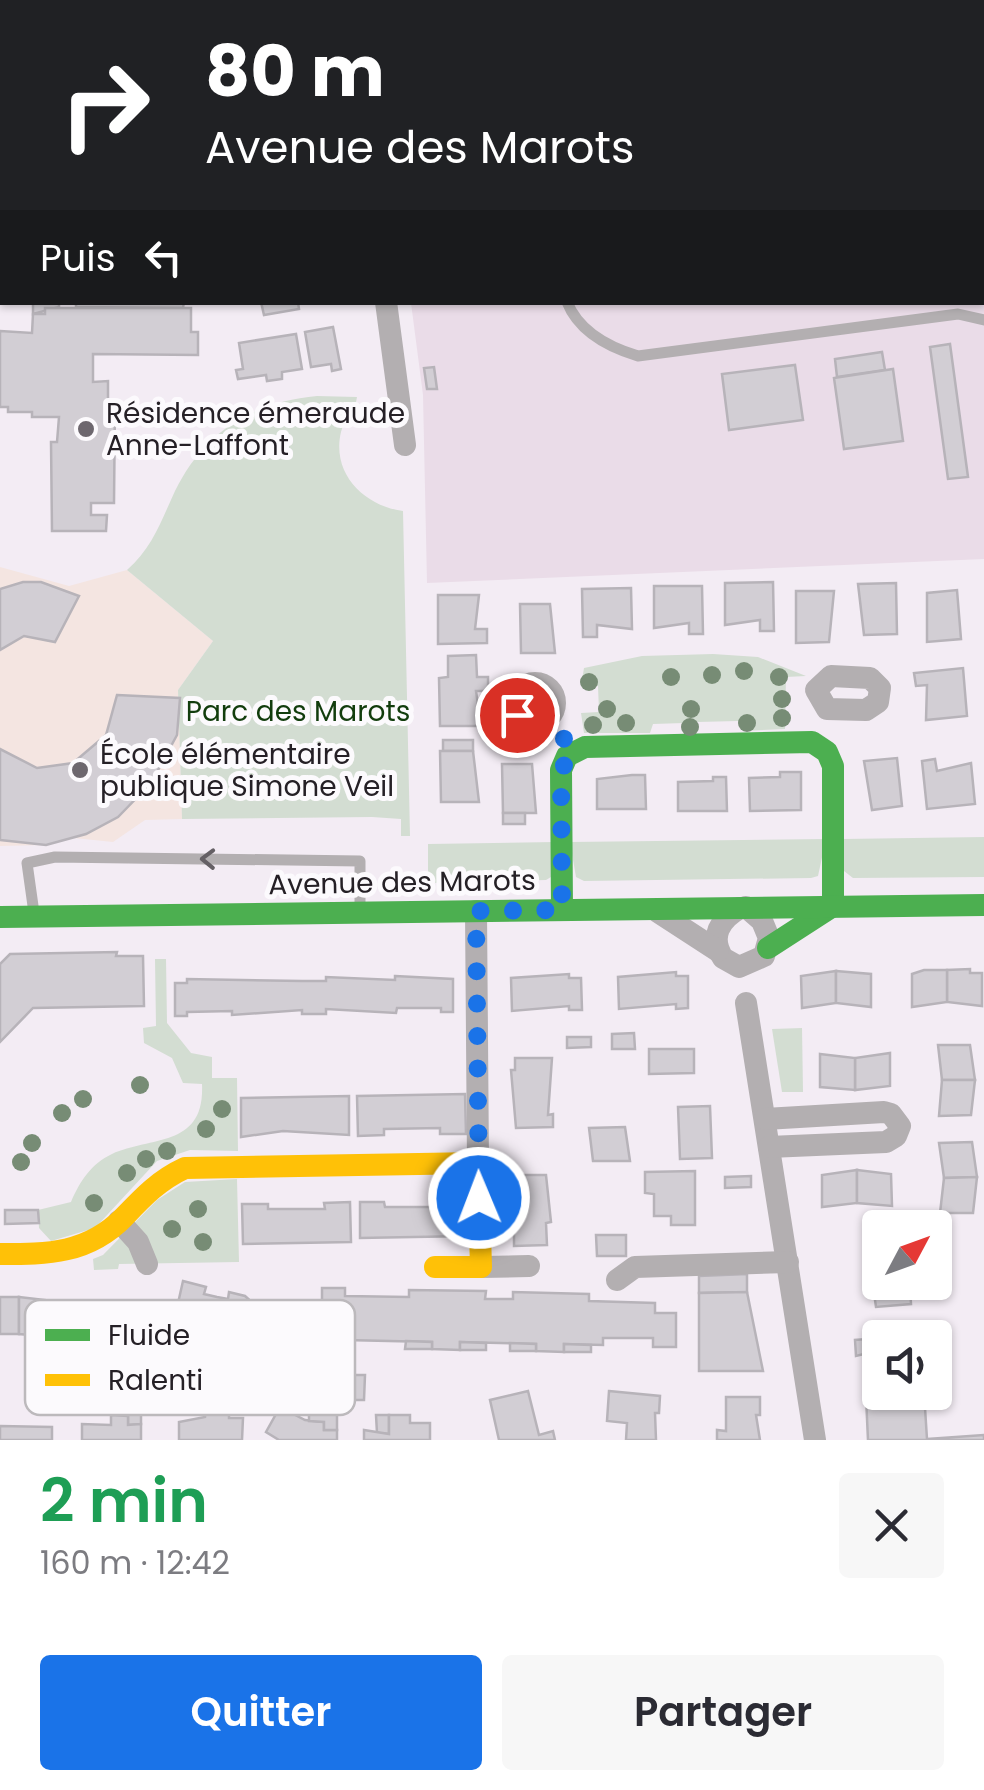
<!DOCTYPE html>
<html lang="fr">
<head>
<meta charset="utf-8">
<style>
	:root { --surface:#fff; --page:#f7f7f7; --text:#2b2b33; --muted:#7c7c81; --accent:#1a73e8 }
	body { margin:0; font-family:Poppins,sans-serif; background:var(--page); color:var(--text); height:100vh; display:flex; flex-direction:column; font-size:38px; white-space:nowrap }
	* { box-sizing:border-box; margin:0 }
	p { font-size:32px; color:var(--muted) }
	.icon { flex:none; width:55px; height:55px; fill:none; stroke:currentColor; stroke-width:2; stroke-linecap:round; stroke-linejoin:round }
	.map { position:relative; height:1440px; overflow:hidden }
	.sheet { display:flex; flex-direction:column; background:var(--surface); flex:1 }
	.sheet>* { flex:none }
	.guide { position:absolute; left:0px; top:0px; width:985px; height:305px; box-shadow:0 2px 8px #0004; background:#202124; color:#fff; overflow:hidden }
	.needle { width:65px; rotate:49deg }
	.fabs { position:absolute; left:862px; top:1210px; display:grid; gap:20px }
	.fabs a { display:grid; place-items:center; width:90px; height:90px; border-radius:10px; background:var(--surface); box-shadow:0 2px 8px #0004; font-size:50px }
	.pin { position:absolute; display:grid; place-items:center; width:85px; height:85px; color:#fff; margin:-42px; border:5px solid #fff; border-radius:50%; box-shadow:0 2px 10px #0007 }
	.me { position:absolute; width:110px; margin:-55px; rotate:359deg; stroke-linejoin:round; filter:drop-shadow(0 0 8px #0008) }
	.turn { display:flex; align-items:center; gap:35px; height:210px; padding:0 40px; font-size:45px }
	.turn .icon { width:130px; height:130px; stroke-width:2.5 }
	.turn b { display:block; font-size:70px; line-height:85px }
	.then { display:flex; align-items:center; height:95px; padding:0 40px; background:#0003; gap:20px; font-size:38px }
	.round { display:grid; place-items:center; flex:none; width:105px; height:105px; border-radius:10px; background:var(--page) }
	.overview { display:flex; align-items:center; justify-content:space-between; height:170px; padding:0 40px }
	h1 { font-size:60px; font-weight:600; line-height:75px; color:#1e9e55 }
	.primary-button { display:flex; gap:20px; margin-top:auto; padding:20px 40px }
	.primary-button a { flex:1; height:115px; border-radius:10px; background:var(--accent); color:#fff; font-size:40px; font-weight:600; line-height:115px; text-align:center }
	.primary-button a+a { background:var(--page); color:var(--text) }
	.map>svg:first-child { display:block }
	.industrial { fill:#eadce8 }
	.education { fill:#f4e5e1 }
	.green { fill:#d3ddd2 }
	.building { fill:#d2ced4; stroke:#b7b3b9; stroke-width:2.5 }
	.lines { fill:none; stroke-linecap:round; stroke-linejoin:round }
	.lane { stroke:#b3afb1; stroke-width:11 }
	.street { stroke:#b3afb1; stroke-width:22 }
	.fast { stroke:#4caf50; stroke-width:22 }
	.slow { stroke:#ffc107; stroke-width:22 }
	.tree { fill:#778c75 }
	.oneway { stroke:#656065 }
	.route { stroke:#1a73e8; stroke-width:18; stroke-dasharray:0 32.4 }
	.poi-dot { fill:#6d676e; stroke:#fcfafd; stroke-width:4 }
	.labels { text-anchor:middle; stroke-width:10; stroke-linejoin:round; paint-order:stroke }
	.poi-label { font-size:28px; fill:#252026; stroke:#fcfafd; text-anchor:start }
	.park-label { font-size:28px; fill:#123d0d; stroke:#fcfafd }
	.street-label { font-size:28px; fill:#252026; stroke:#fcfafd }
	.key { fill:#fcfafd; stroke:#bcb9bc; stroke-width:2.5 }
	.key-label { font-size:28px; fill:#252026 }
</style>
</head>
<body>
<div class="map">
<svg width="984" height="1440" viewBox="0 0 984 1440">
	<rect width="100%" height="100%" fill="#f3ecf4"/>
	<g class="industrial">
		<polygon points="0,0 329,0 330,2 2,2 0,186"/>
		<polygon points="372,0 984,0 984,559 427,583 423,395 411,303 982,302 982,2"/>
	</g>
	<polygon class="education" points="0,567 69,586 127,570 213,641 178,690 182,819 145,820 113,842 74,838 46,845 0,846"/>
	<g class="green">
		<path d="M317 396 357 397C356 409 344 419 341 432 331 474 365 506 403 511L410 836H401V819L372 817 182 819 178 690 213 641 127 570C153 547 161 521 175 491 204 432 252 402 317 396Z"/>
		<polygon points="713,654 758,657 806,676 786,677 785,729 743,731 738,721 697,722 697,732 685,733 684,723 653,724 650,733 584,733 581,713 599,712 598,686 581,686 584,668 642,656"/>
		<polygon points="984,837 984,877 853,878 844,871 843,839"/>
		<polygon points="826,839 818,876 811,878 584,881 576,877 570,842"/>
		<polygon points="555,842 551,877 546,880 428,883 428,844"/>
		<path d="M155 959H166L167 1023 191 1053 212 1057V1078H237L238 1151 190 1150 157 1161 95 1228 51 1241 39 1228 38 1210 71 1202C80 1181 91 1164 112 1154 152 1136 205 1148 202 1084L183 1083 172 1058 144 1043 143 1028 156 1026Z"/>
		<polygon points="802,1028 803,1092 782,1092 772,1029"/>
		<polygon points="237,1179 239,1262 119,1264 118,1269 94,1270 93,1259 103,1255 157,1200 185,1182"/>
	</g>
	<g class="building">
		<polygon points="640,0 984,0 984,241 982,2"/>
		<polygon points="0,75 2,75 0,169"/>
		<polygon points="33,302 59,302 59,307 33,314"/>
		<polygon points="76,302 184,302 183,308 76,307"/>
		<polygon points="261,302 298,302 299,309 264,315"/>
		<polygon points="45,308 191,308 191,332 198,332 198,355 93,354 93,382 108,381 108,403 115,402 114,503 91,503 91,515 107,515 106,531 52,531 51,442 57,442 59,417 32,417 32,412 8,412 8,407 0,407 0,331 32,333 33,314 45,314"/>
		<polygon points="333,327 341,369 332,371 331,364 311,367 305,332"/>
		<polygon points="296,334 302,369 282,372 282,379 267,381 266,375 238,379 236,370 243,369 239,343"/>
		<polygon points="950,344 968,477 948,479 930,347"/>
		<polygon points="882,352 885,370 837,377 835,359"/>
		<polygon points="795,365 803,420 729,430 722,374"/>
		<polygon points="434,367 437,389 427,389 424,368"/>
		<polygon points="893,369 903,441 844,449 834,378"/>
		<polygon points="23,582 41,582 79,596 55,642 24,636 0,650 0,589"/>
		<polygon points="773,582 774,631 760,631 760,620 725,625 725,583"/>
		<polygon points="896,583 897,634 864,635 858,584"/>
		<polygon points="654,586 702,586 703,634 689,634 689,623 654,628"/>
		<polygon points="631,588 632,629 597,625 597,637 583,637 582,589"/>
		<polygon points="957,590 961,639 927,642 927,593"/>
		<polygon points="796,591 834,591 829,642 796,643"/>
		<polygon points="438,595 479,595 475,629 487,629 487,643 438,644"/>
		<polygon points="520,604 550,604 555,653 521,653"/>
		<polygon points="476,655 477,677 488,677 488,691 476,691 481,726 440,726 439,678 448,677 448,656"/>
		<polygon points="963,668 967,716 926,720 927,685 916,686 914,673"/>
		<polygon points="117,695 180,698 177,735 151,783 118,817 86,834 46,845 0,840 0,749 37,768 73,763 106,735"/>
		<rect x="443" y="740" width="30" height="11"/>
		<polygon points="440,751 473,751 479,802 441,802"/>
		<polygon points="897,758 902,806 872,810 864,761"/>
		<polygon points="935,759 937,771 971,763 975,804 927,809 922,761"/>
		<polygon points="502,764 532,764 536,813 503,813"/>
		<polygon points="780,772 801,772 801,810 750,811 749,778 780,777"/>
		<polygon points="632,775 645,775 646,809 597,809 597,779"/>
		<polygon points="713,777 726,777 727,811 678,811 678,782 713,781"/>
		<rect x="503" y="813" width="22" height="11"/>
		<polygon points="117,952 116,956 143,956 144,1006 33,1008 0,1042 0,964 10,954"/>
		<polygon points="970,969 970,973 982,973 982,1006 947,1002 947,970"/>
		<polygon points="924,970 947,970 947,1002 912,1007 912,974"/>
		<polygon points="836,971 836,1003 802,1008 801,976"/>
		<polygon points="836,971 871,974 871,1007 836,1003"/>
		<polygon points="676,972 676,976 688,976 688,1008 676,1009 676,1004 619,1009 618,977"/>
		<polygon points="569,974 569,978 581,978 582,1010 569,1010 569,1006 512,1011 511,978"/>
		<polygon points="395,976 453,979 453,1012 441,1012 441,1008 397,1008 396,1013 326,1009 326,1014 302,1014 302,1010 232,1015 232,1011 187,1012 187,1016 175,1016 175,983 187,983 187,979 302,981 326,981 326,977 395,980"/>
		<polygon points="634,1033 635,1049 612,1049 612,1034"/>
		<polygon points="567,1037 591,1037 591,1047 567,1048"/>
		<polygon points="938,1045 970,1045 975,1080 942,1080"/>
		<polygon points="649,1049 694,1049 694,1073 649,1074"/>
		<polygon points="890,1053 890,1086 855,1090 855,1058"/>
		<polygon points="820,1054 855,1058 855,1090 820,1087"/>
		<polygon points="515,1058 552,1058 548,1115 553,1114 553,1127 516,1128 511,1070 515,1070"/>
		<polygon points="942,1080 975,1080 971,1115 939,1116"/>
		<polygon points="465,1094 466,1134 440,1134 440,1128 384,1129 384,1135 358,1136 357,1096"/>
		<polygon points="349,1096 349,1135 283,1131 241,1137 241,1098"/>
		<polygon points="710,1106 712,1158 680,1159 678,1107"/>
		<polygon points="625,1127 630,1161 593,1161 589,1128"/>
		<polygon points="972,1142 977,1177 944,1178 939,1143"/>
		<polygon points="857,1170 857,1203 822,1207 822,1175"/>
		<polygon points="857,1170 891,1174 892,1206 857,1203"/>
		<polygon points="695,1171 695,1225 671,1225 671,1216 654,1216 654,1194 645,1193 645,1172"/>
		<polygon points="513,1175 546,1175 551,1222 546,1223 547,1245 514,1246 514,1222 518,1222"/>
		<polygon points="751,1176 751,1187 725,1188 725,1177"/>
		<polygon points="977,1177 973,1213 940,1213 944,1178"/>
		<polygon points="468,1200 468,1236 360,1238 360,1202 384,1202 385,1207 443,1207 443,1201"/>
		<polygon points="350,1202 351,1242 243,1244 242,1204 268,1204 268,1209 325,1209 324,1203"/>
		<polygon points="5,1210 38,1210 39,1223 5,1224"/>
		<polygon points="596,1235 626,1235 626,1256 597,1256"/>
		<polygon points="880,1244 880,1282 910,1286 911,1304 876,1307 867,1245"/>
		<polygon points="747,1274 747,1292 699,1293 699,1276"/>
		<polygon points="183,1281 206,1287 204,1294 217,1297 228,1299 229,1292 245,1296 280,1328 256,1354 228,1328 210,1325 209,1318 188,1313 185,1324 174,1321"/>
		<polygon points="322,1288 345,1288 345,1296 409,1297 409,1290 486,1291 485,1299 513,1299 513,1292 589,1294 589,1301 655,1303 655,1313 676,1313 676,1347 653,1347 653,1338 603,1338 603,1345 564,1344 564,1352 536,1351 536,1344 460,1342 460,1350 432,1349 432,1342 346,1340 347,1330 322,1329"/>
		<polygon points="747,1292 763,1371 699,1371 699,1293"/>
		<rect x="0" y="1297" width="19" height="37"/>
		<polygon points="19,1297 54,1301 54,1337 19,1334"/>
		<polygon points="880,1338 880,1392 924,1392 927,1439 984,1435 984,1440 868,1440 864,1353 868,1353 867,1339"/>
		<polygon points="867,1339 868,1353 856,1356 855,1340"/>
		<polygon points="406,1341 432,1342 432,1349 405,1349"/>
		<polygon points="460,1342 486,1343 486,1350 460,1350"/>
		<polygon points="510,1343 536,1344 536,1351 510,1351"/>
		<polygon points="564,1344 591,1345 591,1352 564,1352"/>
		<polygon points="349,1375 365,1375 364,1400 349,1400"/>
		<polygon points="528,1391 539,1435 553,1431 555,1440 499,1440 490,1400"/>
		<polygon points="609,1391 660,1396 659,1413 655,1413 656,1440 626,1440 627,1423 607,1421"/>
		<polygon points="726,1397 760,1397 760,1415 756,1415 760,1440 717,1440 717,1430 726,1431"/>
		<polygon points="206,1407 229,1408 229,1418 243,1418 242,1440 179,1440 179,1422 205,1417"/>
		<polygon points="280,1407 305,1420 324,1422 324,1430 337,1430 337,1440 279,1440 266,1432"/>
		<polygon points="128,1411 141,1411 141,1424 128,1425"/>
		<polygon points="309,1413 337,1414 337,1430 324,1430 324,1422 309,1421"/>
		<polygon points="111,1415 128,1416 128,1425 141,1424 141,1440 82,1440 82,1424 111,1425"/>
		<polygon points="376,1415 389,1415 389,1434 377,1433"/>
		<polygon points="389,1415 410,1415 410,1423 430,1423 430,1440 364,1440 364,1430 389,1434"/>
		<polygon points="0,1426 52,1427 52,1440 0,1440"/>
	</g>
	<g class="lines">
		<g class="lane">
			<polyline points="518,0 519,2"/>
			<polyline points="610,0 613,2"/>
			<polyline points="551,2 573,0"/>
			<path d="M567 302C579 332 608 347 638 356L958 314 984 320"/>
			<polyline points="34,913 27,863 55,857 360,861 360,912"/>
		</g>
		<g class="street">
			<polyline points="344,0 344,2"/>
			<polyline points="0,2 23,0"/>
			<polyline points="386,302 405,445"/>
			<polygon points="831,676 870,678 880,688 878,702 866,710 827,709 816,690"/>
			<circle cx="535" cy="703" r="20"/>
			<path d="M740 908C720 919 709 937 723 958L739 967 764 956 769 938 762 921 746 907"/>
			<polyline points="476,911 478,1163"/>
			<polyline points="658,912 718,951"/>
			<polyline points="746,1003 815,1440"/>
			<polyline points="765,1119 884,1112 891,1114 900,1126 896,1136 886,1142 769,1147"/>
			<polyline points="119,1221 138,1242 147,1264"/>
			<polyline points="481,1267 529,1266"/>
			<polyline points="617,1280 635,1267 788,1262"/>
		</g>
		<g class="fast">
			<polyline points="562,910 561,770 567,756 585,747 812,742 827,752 833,766 833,906 768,948"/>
			<polyline points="0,917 984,905"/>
		</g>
		<path class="slow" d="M0 1254C48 1254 88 1254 124 1217 143 1197 159 1180 185 1168L478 1163 481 1267H435"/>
	</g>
	<g class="tree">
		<circle cx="744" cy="671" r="9"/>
		<circle cx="712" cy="675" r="9"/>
		<circle cx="671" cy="677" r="9"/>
		<circle cx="779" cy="677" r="9"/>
		<circle cx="589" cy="682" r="9"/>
		<circle cx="782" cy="699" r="9"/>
		<circle cx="607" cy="709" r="9"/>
		<circle cx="691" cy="709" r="9"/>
		<circle cx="782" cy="718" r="9"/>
		<circle cx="626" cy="723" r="9"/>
		<circle cx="747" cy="723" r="9"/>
		<circle cx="593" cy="725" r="9"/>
		<circle cx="690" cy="727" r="9"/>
		<circle cx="140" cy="1085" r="9"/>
		<circle cx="83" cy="1099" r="9"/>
		<circle cx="222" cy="1109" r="9"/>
		<circle cx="62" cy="1113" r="9"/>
		<circle cx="206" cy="1129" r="9"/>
		<circle cx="32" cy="1143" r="9"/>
		<circle cx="167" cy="1151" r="9"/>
		<circle cx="146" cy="1159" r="9"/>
		<circle cx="21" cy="1162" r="9"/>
		<circle cx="127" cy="1173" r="9"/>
		<circle cx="94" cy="1203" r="9"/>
		<circle cx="198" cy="1209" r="9"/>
		<circle cx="172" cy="1229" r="9"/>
		<circle cx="203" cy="1242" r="9"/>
	</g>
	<defs><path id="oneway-chevron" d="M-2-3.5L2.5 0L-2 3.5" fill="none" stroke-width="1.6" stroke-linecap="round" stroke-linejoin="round" transform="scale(2.5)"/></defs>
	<use class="oneway" href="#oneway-chevron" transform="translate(208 859) rotate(-179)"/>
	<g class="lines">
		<polyline class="route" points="479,1198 476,911 562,910 561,770 573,752 550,718 531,720 517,715"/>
	</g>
	<g class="poi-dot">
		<circle cx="86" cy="429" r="10"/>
		<circle cx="80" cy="770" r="10"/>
	</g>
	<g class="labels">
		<g class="poi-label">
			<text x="106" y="423">Résidence émeraude<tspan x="106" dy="32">Anne-Laffont</tspan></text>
			<text x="100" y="764">École élémentaire<tspan x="100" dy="32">publique Simone Veil</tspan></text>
		</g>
		<g class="park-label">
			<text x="298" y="721">Parc des Marots</text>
		</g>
		<g class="street-label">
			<text transform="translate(402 882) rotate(-1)" y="10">Avenue des Marots</text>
		</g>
	</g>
	<rect x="25" y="1300" width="330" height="115" rx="15" class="key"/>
	<rect x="45" y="1329" width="45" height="12" fill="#4caf50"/>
	<rect x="45" y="1374" width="45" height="12" fill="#ffc107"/>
	<g class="key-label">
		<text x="108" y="1345">Fluide</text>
		<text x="108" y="1390">Ralenti</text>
	</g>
</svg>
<div class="fabs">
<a><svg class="needle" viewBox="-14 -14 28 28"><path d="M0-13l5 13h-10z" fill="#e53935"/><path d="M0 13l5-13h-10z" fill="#7c7c81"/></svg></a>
<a><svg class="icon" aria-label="sound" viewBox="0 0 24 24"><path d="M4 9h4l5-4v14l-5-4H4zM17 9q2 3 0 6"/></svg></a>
</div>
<div class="pin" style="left:517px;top:715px;background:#d93025"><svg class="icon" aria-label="arrive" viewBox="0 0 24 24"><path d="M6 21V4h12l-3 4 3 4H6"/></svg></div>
<svg class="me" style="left:479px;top:1198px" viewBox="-20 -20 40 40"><circle r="17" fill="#1a73e8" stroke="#fff" stroke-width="3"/><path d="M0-11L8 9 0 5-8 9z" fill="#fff"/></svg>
<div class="guide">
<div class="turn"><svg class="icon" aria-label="right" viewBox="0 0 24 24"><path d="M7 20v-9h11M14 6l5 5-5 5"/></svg><div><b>80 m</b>Avenue des Marots</div></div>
<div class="then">Puis<svg class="icon" aria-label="left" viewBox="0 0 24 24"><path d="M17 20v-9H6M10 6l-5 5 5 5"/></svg></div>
</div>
</div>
<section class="sheet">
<div class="overview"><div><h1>2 min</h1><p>160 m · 12:42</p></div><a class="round"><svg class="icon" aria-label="close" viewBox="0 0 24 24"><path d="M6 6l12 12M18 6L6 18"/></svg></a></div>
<div class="primary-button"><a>Quitter</a><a>Partager</a></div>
</section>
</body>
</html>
